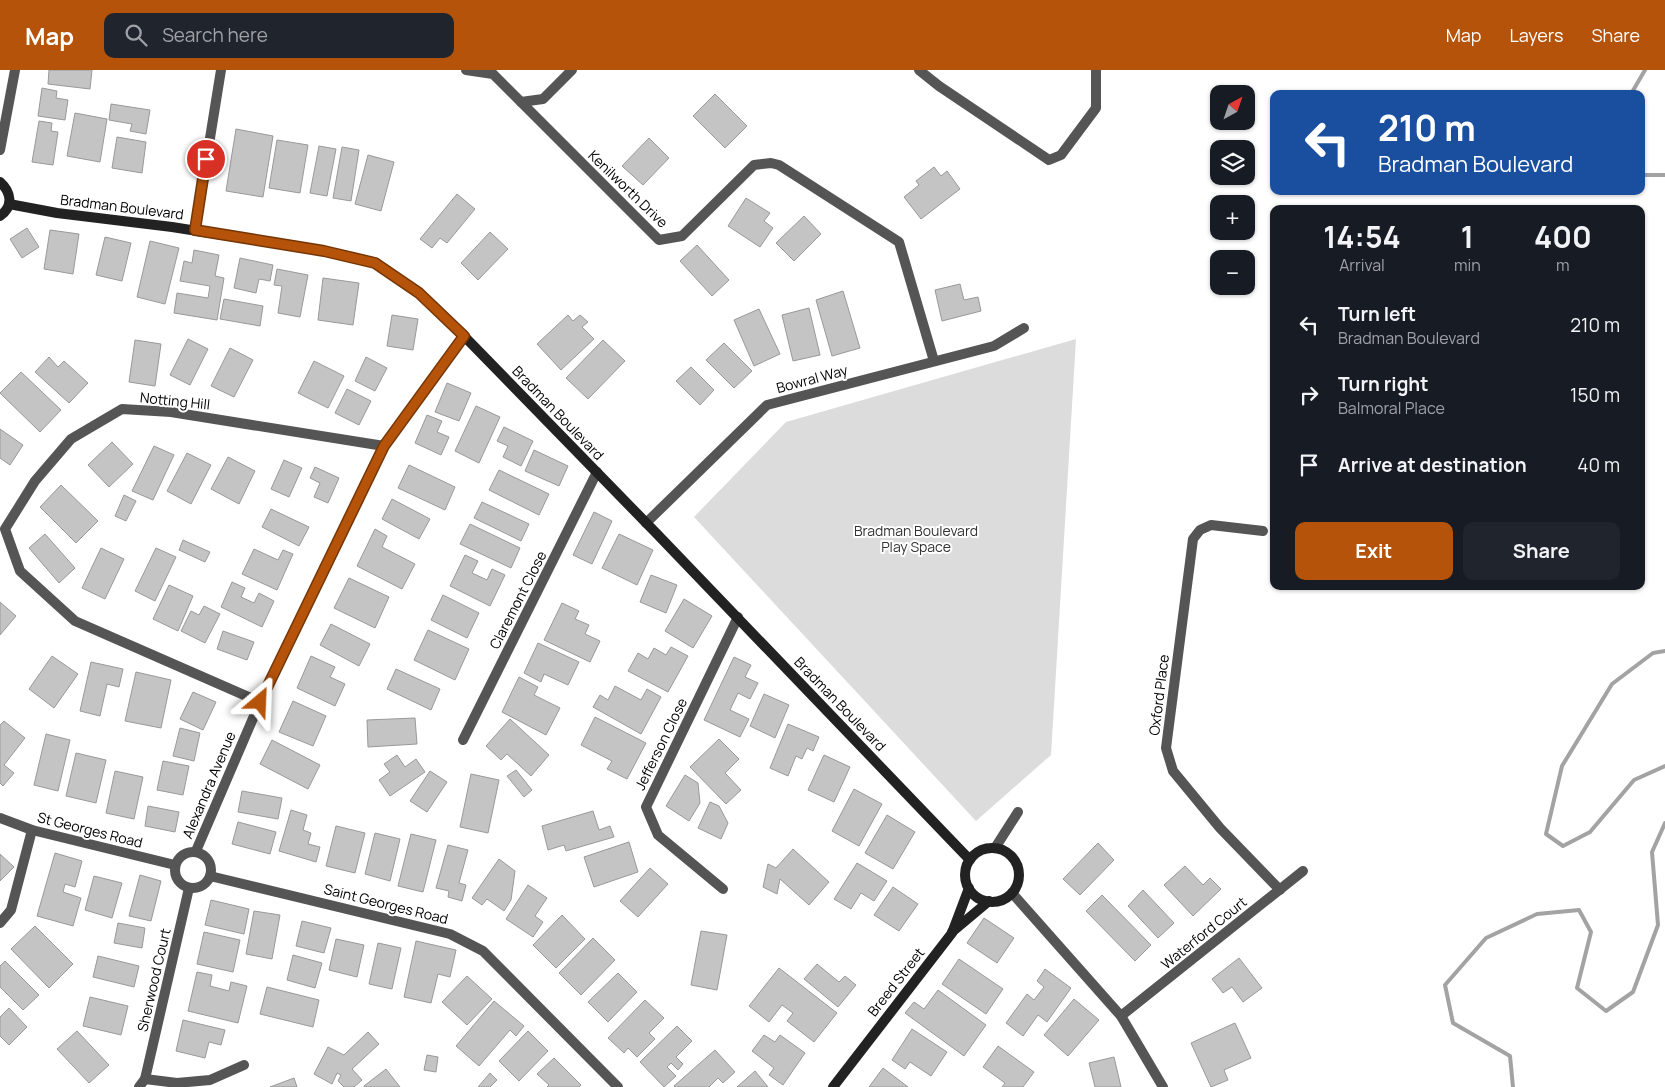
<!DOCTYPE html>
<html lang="en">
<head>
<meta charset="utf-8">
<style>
	:root { --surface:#171b24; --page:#20242c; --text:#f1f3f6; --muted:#9ea1a6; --accent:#b45309 }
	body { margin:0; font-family:Manrope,sans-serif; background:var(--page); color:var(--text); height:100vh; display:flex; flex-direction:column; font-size:19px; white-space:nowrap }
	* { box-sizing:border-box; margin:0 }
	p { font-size:16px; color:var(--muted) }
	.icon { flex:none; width:28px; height:28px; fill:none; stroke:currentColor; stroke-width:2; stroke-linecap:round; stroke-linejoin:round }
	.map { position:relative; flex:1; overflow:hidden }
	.drawer { position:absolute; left:1270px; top:135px; width:375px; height:385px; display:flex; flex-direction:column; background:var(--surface); border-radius:10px; box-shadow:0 1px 4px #0004 }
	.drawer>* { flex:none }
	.hud { position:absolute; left:1270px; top:20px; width:375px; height:105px; border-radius:10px; box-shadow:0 1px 4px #0004; background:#1a4fa0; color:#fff; overflow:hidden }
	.needle { width:32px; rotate:40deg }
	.tools { position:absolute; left:1210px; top:15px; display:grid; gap:10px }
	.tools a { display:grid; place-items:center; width:45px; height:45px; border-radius:10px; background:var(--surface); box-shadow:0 1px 4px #0004; font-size:25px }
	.pin { position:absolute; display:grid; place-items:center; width:42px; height:42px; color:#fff; margin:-21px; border:2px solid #fff; border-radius:50%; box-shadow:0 1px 5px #0007 }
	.me { position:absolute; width:55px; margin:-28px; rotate:26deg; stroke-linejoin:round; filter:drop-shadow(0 0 4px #0008) }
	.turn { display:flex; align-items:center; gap:18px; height:105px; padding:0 25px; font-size:22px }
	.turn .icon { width:65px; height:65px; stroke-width:2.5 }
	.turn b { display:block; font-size:35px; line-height:42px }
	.eta { display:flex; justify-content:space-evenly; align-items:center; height:85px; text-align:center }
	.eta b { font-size:30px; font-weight:700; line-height:35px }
	.button { display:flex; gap:10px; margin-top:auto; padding:10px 25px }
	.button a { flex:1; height:58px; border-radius:10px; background:var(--accent); color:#fff; font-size:20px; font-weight:700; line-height:58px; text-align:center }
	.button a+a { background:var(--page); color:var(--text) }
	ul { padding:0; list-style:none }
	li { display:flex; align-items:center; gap:15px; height:70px; padding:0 25px }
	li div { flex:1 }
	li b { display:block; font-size:19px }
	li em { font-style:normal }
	header { display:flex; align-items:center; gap:30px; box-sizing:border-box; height:70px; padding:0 25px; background:var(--accent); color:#fff }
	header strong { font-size:24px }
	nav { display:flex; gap:28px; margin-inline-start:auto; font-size:18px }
	.search { width:350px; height:45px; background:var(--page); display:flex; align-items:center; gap:12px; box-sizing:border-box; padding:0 18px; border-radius:10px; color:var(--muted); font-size:19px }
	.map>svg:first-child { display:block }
	.green { fill:#dcdcdc }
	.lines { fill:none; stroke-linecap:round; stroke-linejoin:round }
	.stream { stroke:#a3a3a3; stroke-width:4 }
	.building { fill:#c4c4c4; stroke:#999 }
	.street { stroke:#555; stroke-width:10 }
	.secondary { stroke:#222; stroke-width:10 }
	.route-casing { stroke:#753606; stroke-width:12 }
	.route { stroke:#b45309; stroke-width:9 }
	.labels { text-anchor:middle; stroke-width:4; stroke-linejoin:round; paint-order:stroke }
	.street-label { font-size:14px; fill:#000; stroke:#fff }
	.park-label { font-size:14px; fill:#333; stroke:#fff }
</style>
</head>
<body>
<header>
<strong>Map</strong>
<div class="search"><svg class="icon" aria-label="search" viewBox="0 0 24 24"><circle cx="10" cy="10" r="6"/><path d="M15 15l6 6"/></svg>Search here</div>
<nav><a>Map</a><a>Layers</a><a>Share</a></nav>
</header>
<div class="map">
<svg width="1665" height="1017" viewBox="0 0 1665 1017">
	<rect width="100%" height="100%" fill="#fff"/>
	<polygon class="green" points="1076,269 1051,685 976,751 694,447 786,352"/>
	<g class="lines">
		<g class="stream">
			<polyline points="1631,24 1645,0"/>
			<polyline points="1641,105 1665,105"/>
			<polyline points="1665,581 1653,583 1612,614 1562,696 1546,764 1563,776 1590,762 1634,710 1665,696"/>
			<polyline points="1513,1017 1510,986 1453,953 1445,915 1486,868 1537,844 1579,840 1591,862 1577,918 1606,941 1633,922 1658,855 1652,782 1665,753"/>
		</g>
	</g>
	<g class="building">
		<polygon points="49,0 92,0 90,19 48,14"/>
		<polygon points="42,18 57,21 56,28 68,30 65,50 38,46"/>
		<polygon points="715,24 747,56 725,78 693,46"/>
		<polygon points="111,34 150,40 146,64 130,61 132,54 109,50"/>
		<polygon points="75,43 107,49 100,92 67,86"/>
		<polygon points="39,51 52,53 51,61 58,62 53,95 32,92"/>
		<polygon points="236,59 273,66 263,127 226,121"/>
		<polygon points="117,67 146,72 142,103 112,98"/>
		<polygon points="649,68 669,88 643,115 622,96"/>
		<polygon points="277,70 308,75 300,123 269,118"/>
		<polygon points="319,76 336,79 327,126 310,123"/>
		<polygon points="342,77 359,80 351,131 333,128"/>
		<polygon points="368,85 394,92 381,141 355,134"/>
		<polygon points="934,97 941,106 947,101 960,119 921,149 904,127 919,115 916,111"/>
		<polygon points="457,124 475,139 447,173 440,168 432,178 420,169"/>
		<polygon points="746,128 770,143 764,151 773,158 760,177 728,156"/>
		<polygon points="804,146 821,164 794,191 776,173"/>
		<polygon points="27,158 39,177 22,188 10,169"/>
		<polygon points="50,160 79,164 73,204 44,199"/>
		<polygon points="490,162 508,179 478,210 461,193"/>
		<polygon points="105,167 131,173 122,211 96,205"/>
		<polygon points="150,171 179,178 165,234 137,227"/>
		<polygon points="697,175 729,210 712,226 680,191"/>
		<polygon points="194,180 219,185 215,206 224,208 217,250 174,243 177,223 208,228 210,216 180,211 184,191 192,193"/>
		<polygon points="240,188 273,195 270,211 259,209 256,223 234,218"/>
		<polygon points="277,199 308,205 300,247 278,243 282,216 274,215"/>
		<polygon points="323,208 359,213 353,255 318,250"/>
		<polygon points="960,214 964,230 978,227 981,241 942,251 935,220"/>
		<polygon points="843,221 860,278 832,286 816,230"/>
		<polygon points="224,229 263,236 260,256 220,249"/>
		<polygon points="809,238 820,285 793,291 782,245"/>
		<polygon points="759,239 780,284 754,296 734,250"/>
		<polygon points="392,245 418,249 413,280 387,276"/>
		<polygon points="568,245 573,251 580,245 588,252 582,257 594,269 561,300 537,274"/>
		<polygon points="188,269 208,279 190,315 170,305"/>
		<polygon points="135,270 161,274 155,316 129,312"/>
		<polygon points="603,270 625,291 588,329 566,308"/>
		<polygon points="724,273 752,301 734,318 706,290"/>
		<polygon points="230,278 253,290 234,327 211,316"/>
		<polygon points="49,287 58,297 64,291 88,313 69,333 35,302"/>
		<polygon points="366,287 387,298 375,321 355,311"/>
		<polygon points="314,291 344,306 328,338 298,323"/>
		<polygon points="691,297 714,320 700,335 676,311"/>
		<polygon points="21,302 61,340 40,362 0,323"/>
		<polygon points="447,313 471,323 459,351 435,342"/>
		<polygon points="347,319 371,331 359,355 335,343"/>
		<polygon points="476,336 500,347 479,393 455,381"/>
		<polygon points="427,345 442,351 437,362 449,367 441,385 415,373"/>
		<polygon points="504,357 533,371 521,396 503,387 508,376 497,371"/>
		<polygon points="0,359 23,375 10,395 0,388"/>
		<polygon points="112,372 133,394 109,417 88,395"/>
		<polygon points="154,376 174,385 153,430 132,421"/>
		<polygon points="534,380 568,396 559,416 525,401"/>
		<polygon points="187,383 211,395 191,434 167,421"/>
		<polygon points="228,387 255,401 239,434 211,419"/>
		<polygon points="284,390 302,398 289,427 271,419"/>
		<polygon points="409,395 455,417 445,440 398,418"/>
		<polygon points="315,397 339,408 328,433 314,427 320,413 310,408"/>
		<polygon points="499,400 549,424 539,445 489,420"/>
		<polygon points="61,415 98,451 76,473 40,437"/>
		<polygon points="124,425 136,431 126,451 115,446"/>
		<polygon points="392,429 430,449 419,469 382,449"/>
		<polygon points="482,432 529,454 521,471 474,448"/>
		<polygon points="271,439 309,457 299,476 262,457"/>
		<polygon points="594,442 612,451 592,494 573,485"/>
		<polygon points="470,454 520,478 511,498 460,474"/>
		<polygon points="375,459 387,466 382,477 415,494 402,519 357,496"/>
		<polygon points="45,464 75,498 59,513 29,478"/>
		<polygon points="619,464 653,480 637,515 602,498"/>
		<polygon points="183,470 210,482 205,492 179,480"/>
		<polygon points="101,478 124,489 105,529 82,518"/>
		<polygon points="156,478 176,487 155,531 135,521"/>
		<polygon points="254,479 278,490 283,480 293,484 277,520 242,504"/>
		<polygon points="465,485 478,491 472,503 487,510 492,499 505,505 490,536 450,516"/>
		<polygon points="651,505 677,515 666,543 640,532"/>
		<polygon points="349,508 389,527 375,558 334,538"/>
		<polygon points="232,512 245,518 241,527 254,533 259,523 274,531 262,557 221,537"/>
		<polygon points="169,515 193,526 178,561 153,549"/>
		<polygon points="443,525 479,543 467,568 431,550"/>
		<polygon points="684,529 712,546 693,578 665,561"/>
		<polygon points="0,532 16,546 0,565"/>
		<polygon points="562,533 579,541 575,549 589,555 585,564 600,571 590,592 544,570"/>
		<polygon points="204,536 220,544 205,573 181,561 191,541 199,545"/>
		<polygon points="331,554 370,574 359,596 320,575"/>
		<polygon points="428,560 469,579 455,610 414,590"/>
		<polygon points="223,561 254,572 247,590 217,579"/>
		<polygon points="538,573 579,592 568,615 544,604 541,612 524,603"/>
		<polygon points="671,577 688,586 668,622 628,601 638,583 648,589 654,578 666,585"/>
		<polygon points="52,586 78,604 54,638 29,619"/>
		<polygon points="311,586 335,597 330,607 345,614 335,636 297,618"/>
		<polygon points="734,587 751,595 745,607 758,613 750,629 738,623 730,640 749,649 740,667 704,650"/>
		<polygon points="91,592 123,599 119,617 107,614 100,646 80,641"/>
		<polygon points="396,599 440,619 431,640 387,619"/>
		<polygon points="136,602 171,610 161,658 125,651"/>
		<polygon points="519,607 538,617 534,625 560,638 546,665 502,642"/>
		<polygon points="615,616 641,630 647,619 661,627 641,664 593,637 600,625 608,630"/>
		<polygon points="193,622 216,632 203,660 180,649"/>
		<polygon points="764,624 789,635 775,668 750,656"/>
		<polygon points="293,631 326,646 313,676 279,662"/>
		<polygon points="595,647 646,673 627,709 607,699 612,691 581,675"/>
		<polygon points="415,648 417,674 368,677 367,650"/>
		<polygon points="510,649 549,685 531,706 507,684 501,690 486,676"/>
		<polygon points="4,651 25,668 4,695 14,703 3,716 0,713 0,655"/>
		<polygon points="788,654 819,667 813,681 807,678 802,689 796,686 788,706 770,698"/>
		<polygon points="180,658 200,663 194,691 173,686"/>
		<polygon points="46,664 70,670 58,721 34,715"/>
		<polygon points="719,669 739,689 725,703 741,720 726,734 690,697"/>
		<polygon points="272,670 320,695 308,719 260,694"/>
		<polygon points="76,683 106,690 96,733 66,726"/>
		<polygon points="397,685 405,697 416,689 425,702 390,726 379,710 390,702 384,694"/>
		<polygon points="824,685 850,697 834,732 808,720"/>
		<polygon points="163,691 189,696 183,725 157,720"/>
		<polygon points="516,700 532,720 524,727 507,706"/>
		<polygon points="115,701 143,707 134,749 106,743"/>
		<polygon points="430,701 447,712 427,742 410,731"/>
		<polygon points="471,704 499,710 488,763 460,757"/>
		<polygon points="685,705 698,713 700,733 689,751 666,736"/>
		<polygon points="854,719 882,734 859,776 832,761"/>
		<polygon points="242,721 282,728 278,749 238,742"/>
		<polygon points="710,732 719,736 728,753 721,769 698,758"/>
		<polygon points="148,736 179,742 175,762 145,756"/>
		<polygon points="291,740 307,745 303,760 311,763 308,774 320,777 316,792 279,781"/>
		<polygon points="593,741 599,760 610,756 614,767 566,781 564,775 548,780 542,756"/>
		<polygon points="887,745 915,762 893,799 865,783"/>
		<polygon points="238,752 276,762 270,784 232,774"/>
		<polygon points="336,756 365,763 355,803 326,796"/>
		<polygon points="375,763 400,769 390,811 365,804"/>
		<polygon points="411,764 436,770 423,822 398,816"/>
		<polygon points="629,772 638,802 594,817 584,787"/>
		<polygon points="1098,773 1114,790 1080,825 1063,809"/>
		<polygon points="448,775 468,780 459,813 466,815 462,831 448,827 449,821 436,818"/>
		<polygon points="793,779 829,812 809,835 780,809 777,824 763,817 768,794 776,798"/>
		<polygon points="55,783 82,791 75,817 65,814 63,822 81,828 73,856 37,846"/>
		<polygon points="0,784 14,797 0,811"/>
		<polygon points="499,789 515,801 511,830 504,841 487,829 482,835 472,828"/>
		<polygon points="857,793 887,811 874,831 861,823 851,839 834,829"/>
		<polygon points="1185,796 1203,815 1210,808 1221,819 1193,846 1164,815"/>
		<polygon points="650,798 668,814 638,847 620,831"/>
		<polygon points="140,805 161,811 151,851 129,846"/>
		<polygon points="94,806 122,813 112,848 85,840"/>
		<polygon points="528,815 547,828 535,846 543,852 533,867 506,849"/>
		<polygon points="893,817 918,834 899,861 874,845"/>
		<polygon points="1143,820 1174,853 1158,868 1128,836"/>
		<polygon points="1102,825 1151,875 1135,891 1086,841"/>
		<polygon points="211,830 249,839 244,864 205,855"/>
		<polygon points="254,841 280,845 272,889 246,884"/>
		<polygon points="562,845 585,869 556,898 533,875"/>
		<polygon points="984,848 1014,868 997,893 967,873"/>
		<polygon points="302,851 331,858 324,883 296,876"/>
		<polygon points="118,853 145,858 142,878 114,873"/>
		<polygon points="35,856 73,894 49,918 11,879"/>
		<polygon points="701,861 727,865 717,920 691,915"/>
		<polygon points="204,862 240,870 233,902 197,894"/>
		<polygon points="593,868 615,890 581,925 559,903"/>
		<polygon points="336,869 364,875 357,907 329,900"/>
		<polygon points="416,871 456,880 450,907 438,904 431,933 404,927"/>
		<polygon points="378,873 401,878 392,919 369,914"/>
		<polygon points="293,885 322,893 315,918 287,910"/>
		<polygon points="98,886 139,896 134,917 93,907"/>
		<polygon points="1239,888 1262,918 1243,932 1232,917 1223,923 1212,909"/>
		<polygon points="959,889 1003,919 986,944 942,914"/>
		<polygon points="5,891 39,925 23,940 0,917 0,896"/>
		<polygon points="817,894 839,912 845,906 856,915 838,937 804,909"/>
		<polygon points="779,898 837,943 814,972 787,951 793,943 782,935 769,952 749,936"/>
		<polygon points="1045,899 1071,918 1047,952 1038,945 1023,966 1006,953 1027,924 1034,930 1044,917 1037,911"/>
		<polygon points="197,902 212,905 210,916 229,921 231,912 247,916 238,953 188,941"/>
		<polygon points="618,903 637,922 608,952 588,932"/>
		<polygon points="467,906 492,929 467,955 442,932"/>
		<polygon points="267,917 319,930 313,957 260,944"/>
		<polygon points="938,920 986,955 964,986 905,943 914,932 924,939"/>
		<polygon points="90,927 128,936 121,965 83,956"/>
		<polygon points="1074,929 1099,950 1068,986 1044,965"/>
		<polygon points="645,930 664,948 649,963 655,969 637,987 628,978 624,983 608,968"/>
		<polygon points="494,931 524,956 516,966 510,960 479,996 456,976"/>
		<polygon points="9,938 27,957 9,975 0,966 0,947"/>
		<polygon points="183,950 225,960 221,975 209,972 205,988 176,981"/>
		<polygon points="1235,953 1251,988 1224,1000 1228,1010 1211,1017 1191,973"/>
		<polygon points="677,956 692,971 676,987 683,994 678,1000 671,993 667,997 676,1006 664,1017 640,992"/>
		<polygon points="912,959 947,982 931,1006 910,992 905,999 892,990"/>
		<polygon points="77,961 109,995 89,1013 57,979"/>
		<polygon points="528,961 548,981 519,1011 499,991"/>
		<polygon points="368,962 379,974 352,999 362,1010 354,1017 344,1017 338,1011 341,1005 337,1003 332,1014 314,1004 328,977 344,985"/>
		<polygon points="764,965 775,972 780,965 805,983 783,1015 769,1005 774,998 752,981"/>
		<polygon points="998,976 1034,1002 1023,1017 1002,1017 1005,1013 983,997"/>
		<polygon points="715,980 735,1002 723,1013 718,1008 709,1017 675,1017 674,1016"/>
		<polygon points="427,985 438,987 436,1002 424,1000"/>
		<polygon points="1114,987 1121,1017 1095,1017 1089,993"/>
		<polygon points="554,988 581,1015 579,1017 547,1017 549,1015 537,1004"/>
		<polygon points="883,998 908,1017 869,1017"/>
		<polygon points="386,999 400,1017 364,1017 364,1016"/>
		<polygon points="755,1001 768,1017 737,1017"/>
		<polygon points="490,1003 497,1010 490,1017 478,1017"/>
		<polygon points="294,1008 297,1017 270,1017"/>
	</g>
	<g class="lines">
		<g class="street">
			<polyline points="466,0 493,4 659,170 682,166 754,95 771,93 779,95 899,172 934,291"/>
			<polyline points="919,0 939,16 1049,90 1061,85 1096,38 1096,0"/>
			<polyline points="521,32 543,29 572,0"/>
			<polyline points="0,80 15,0"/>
			<polyline points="195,161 221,0"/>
			<polyline points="646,453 767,335 994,276 1024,258"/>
			<polyline points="1263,461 1211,455 1200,460 1193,469 1166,678 1173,701 1220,758 1280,820"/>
			<polyline points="260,632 75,551 20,501 5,459 35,411 71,369 122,339 171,342 384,376"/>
			<polyline points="463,670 597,402"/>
			<polyline points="0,748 32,760 175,795"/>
			<polyline points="995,778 1018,742"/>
			<polyline points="196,781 260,632 384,376 464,266"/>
			<circle cx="193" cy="800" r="18"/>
			<polyline points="210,806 450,864 483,881 618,1017"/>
			<polyline points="723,819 658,765 646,737 738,547"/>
			<polyline points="1012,823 1121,946 1163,1017"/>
			<polyline points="0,853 11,840 32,760"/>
			<polyline points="1121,946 1303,801"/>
			<polyline points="145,1009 177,1013 210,1010 244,995"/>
			<polyline points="139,1017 145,1009 189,818"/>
		</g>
		<g class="secondary">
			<path d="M0 112C11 122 14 136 0 146"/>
			<polyline points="9,134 57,143 172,157 324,181 375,193 419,223 464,266 658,465 970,790"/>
			<circle cx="992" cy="805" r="27"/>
			<polyline points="952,862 989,831"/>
			<polyline points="833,1017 952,863 969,818"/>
		</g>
	</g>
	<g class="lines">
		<g class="route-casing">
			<polyline id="route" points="206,89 195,160 324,181 375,193 419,223 464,266 384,376 260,632"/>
		</g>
		<use href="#route" class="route"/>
	</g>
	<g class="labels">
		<g class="street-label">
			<text transform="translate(628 119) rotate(44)" y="5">Kenilworth Drive</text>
			<text transform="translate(122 137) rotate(7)" y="5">Bradman Boulevard</text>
			<text transform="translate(812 309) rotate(-15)" y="5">Bowral Way</text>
			<text transform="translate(175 331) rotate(6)" y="5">Notting Hill</text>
			<text transform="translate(558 343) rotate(46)" y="5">Bradman Boulevard</text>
			<text transform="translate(518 530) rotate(-63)" y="5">Claremont Close</text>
			<text transform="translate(1159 625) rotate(-83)" y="5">Oxford Place</text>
			<text transform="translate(840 634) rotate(46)" y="5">Bradman Boulevard</text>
			<text transform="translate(661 674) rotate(-64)" y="5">Jefferson Close</text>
			<text transform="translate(209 715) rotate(-67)" y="5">Alexandra Avenue</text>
			<text transform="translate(90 760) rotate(14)" y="5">St Georges Road</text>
			<text transform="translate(386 834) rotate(14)" y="5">Saint Georges Road</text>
			<text transform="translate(1204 863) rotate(-39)" y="5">Waterford Court</text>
			<text transform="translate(154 910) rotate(-77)" y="5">Sherwood Court</text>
			<text transform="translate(896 912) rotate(-52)" y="5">Breed Street</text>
		</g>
		<g class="park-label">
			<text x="916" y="466">Bradman Boulevard<tspan x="916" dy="16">Play Space</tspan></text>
		</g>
	</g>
</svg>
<div class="tools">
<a><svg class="needle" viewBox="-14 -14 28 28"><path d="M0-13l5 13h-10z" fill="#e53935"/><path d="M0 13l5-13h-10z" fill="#9ea1a6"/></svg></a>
<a><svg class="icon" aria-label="layers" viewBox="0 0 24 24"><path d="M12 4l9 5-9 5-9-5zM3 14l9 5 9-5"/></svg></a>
<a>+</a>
<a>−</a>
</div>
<div class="pin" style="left:206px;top:89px;background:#d93025"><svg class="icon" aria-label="arrive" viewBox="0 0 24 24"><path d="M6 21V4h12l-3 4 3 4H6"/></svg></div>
<svg class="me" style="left:260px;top:632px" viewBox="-20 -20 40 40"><path d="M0-17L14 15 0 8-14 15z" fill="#b45309" stroke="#fff" stroke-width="4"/></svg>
<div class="hud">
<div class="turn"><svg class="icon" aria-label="left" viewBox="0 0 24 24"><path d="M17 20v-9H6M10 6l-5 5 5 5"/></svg><div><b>210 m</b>Bradman Boulevard</div></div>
</div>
<section class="drawer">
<div class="eta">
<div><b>14:54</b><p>Arrival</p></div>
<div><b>1</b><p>min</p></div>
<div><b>400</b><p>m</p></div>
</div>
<ul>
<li><svg class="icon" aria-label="left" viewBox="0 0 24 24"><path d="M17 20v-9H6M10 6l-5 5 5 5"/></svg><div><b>Turn left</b><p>Bradman Boulevard</p></div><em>210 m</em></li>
<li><svg class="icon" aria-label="right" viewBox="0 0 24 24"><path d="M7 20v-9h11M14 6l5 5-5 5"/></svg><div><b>Turn right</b><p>Balmoral Place</p></div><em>150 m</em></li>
<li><svg class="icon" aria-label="arrive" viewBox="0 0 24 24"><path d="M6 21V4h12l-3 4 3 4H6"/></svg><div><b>Arrive at destination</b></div><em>40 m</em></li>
</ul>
<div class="button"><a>Exit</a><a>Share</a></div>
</section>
</div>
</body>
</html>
